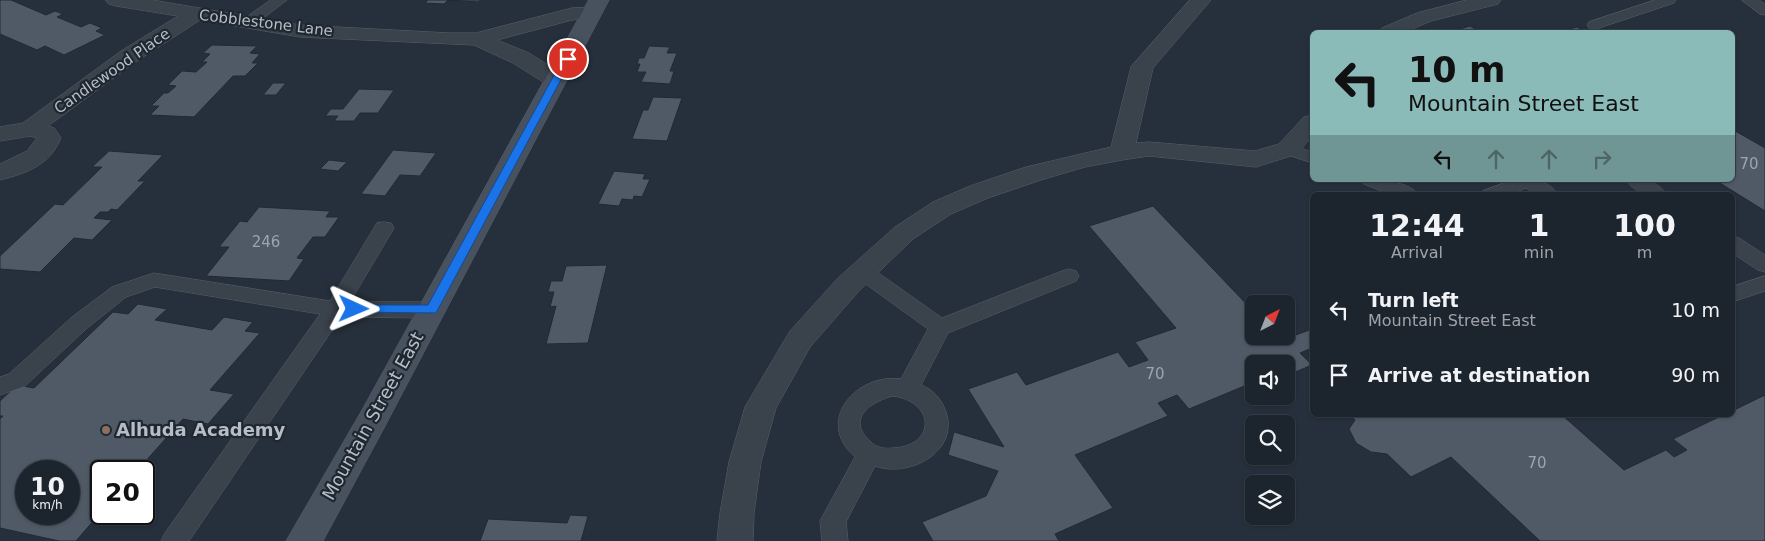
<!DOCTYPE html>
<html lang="en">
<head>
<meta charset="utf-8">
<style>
	:root { --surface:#1c242d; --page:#252c35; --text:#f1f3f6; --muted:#a0a4aa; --line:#3a4149 }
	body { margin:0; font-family:"DejaVu Sans",sans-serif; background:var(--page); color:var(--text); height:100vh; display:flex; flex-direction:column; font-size:19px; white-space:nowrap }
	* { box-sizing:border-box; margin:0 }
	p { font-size:16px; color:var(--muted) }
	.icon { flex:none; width:28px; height:28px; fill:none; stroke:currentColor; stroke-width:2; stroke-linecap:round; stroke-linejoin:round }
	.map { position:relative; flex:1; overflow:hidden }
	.drawer { position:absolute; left:1310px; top:192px; width:425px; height:225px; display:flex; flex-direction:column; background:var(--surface); border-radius:8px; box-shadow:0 1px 4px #0004,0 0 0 1px var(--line) }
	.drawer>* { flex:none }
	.hud { position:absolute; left:1310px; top:30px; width:425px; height:152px; border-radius:8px; box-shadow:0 1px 4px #0004,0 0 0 1px var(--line); background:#8bbbb9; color:#111; overflow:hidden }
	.needle { width:32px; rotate:42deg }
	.buttons { position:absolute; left:1245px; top:295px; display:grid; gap:10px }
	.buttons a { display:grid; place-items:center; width:50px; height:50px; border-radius:8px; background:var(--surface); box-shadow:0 1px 4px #0004,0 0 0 1px var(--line); font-size:25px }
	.speed { position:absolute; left:15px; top:460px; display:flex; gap:10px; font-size:25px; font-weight:700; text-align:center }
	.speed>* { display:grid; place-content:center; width:65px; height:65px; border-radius:50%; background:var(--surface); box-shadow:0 1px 4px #0004,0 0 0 1px var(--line); line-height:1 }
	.speed small { font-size:12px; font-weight:400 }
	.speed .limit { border:2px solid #111; border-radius:8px; background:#fff; color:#111 }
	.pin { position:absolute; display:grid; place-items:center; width:42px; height:42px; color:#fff; margin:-21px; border:2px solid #fff; border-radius:50%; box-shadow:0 1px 5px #0007 }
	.me { position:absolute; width:55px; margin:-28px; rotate:91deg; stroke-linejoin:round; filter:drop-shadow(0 0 4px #0008) }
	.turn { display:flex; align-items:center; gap:18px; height:105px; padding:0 15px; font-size:22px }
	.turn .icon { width:65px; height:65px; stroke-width:2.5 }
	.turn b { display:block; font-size:35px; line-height:42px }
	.lanes { display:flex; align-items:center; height:48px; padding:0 15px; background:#0003; justify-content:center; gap:25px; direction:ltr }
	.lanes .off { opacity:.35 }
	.eta { display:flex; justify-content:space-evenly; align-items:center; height:85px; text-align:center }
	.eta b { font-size:30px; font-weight:700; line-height:35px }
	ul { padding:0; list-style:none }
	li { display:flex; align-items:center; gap:15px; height:65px; padding:0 15px }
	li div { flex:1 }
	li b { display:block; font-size:19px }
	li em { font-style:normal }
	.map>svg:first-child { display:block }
	.building { fill:#505a67; stroke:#212933; fill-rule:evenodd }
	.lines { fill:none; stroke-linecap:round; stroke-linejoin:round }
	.service-casing { stroke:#58606a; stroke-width:1 }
	.minor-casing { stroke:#58606a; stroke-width:1 }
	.secondary-casing { stroke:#58606a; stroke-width:1 }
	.service { fill:#3a424c; fill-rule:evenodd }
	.minor { fill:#3a424c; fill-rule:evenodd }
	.secondary { fill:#48515e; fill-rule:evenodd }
	.route { fill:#1a73e8; stroke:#114b97 }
	.education-dot { fill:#8d6e63; stroke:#1f2731; stroke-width:2 }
	.labels { text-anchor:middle; stroke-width:4.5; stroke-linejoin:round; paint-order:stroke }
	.far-street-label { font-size:15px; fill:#b6bdc7; stroke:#1f2731 }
	.number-label { font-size:15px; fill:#9ca4af }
	.street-label { font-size:18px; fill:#b6bdc7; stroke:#1f2731 }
	.poi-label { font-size:18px; font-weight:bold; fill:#b6bdc7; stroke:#1f2731; text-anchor:start }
</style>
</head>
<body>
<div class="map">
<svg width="1765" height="541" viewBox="0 0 1765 541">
	<rect width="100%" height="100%" fill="#26303c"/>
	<g class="building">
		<polygon points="0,0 11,0 46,15 55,11 63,14 57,17 81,27 90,23 102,28 96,31 105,35 64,55 45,46 37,50 0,34"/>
		<polygon points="428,0 481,0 478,2 448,0 444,4 425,3"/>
		<polygon points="1470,26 1480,32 1450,32"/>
		<polygon points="1577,27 1586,32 1558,32"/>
		<polygon points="212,45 257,46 250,53 260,54 252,63 258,63 245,76 233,76 194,117 150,115 159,106 151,106 164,93 168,93 176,86 168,85 182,71 196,72 207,62 202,62 210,54 203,53"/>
		<polygon points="649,46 670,47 667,53 677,53 670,71 674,71 670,84 641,82 646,72 637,72 640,64 637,64 639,58 644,58"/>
		<polygon points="273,83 286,83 276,95 263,95"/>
		<polygon points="359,89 394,90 378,113 360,113 354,121 334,121 338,116 325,116 331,109 343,109"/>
		<polygon points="653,97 682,98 667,141 632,139 643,110 648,110"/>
		<polygon points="1732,129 1765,148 1765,211 1715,180 1732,180"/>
		<polygon points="393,150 436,153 420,176 400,175 385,196 361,194"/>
		<polygon points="109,151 163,155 138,181 145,181 117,210 111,209 108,212 100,212 94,218 112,220 92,240 74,238 40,272 0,269 0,256 55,204 63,205 102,167 92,167"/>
		<polygon points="329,160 347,162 338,171 320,169"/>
		<polygon points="614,171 645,174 643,179 650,179 642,197 634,196 633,200 622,199 619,206 598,204"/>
		<polygon points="1153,206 1254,312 1254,336 1282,336 1285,339 1312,329 1312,348 1300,353 1312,365 1286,376 1286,364 1254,364 1254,382 1189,409 1177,395 1158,403 1168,416 1075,455 1113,508 1055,534 1059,541 933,541 922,522 986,496 998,471 948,455 954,432 1004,447 968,389 1017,372 1026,385 1118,352 1129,367 1148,360 1135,342 1176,328 1089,226"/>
		<polygon points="259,207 330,211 326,217 339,217 325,237 313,237 297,258 304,259 289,281 206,276 229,247 219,247 240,221 247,222"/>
		<polygon points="607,265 588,343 546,344 556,306 550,307 554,292 548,292 551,281 562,281 566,266"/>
		<path d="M138 304 167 309 155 320 212 330 224 317 253 322 245 331 260 333 210 390 234 394 208 424 183 419 137 471H101V512L76 541H59L0 528V419L3 416H0V401L17 385 34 388 113 312 128 314ZM26 471H69V514H26Z"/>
		<polygon points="1765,395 1765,541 1540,541 1451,457 1411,477 1387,454 1371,452 1356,443 1349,429 1355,420 1350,415 1562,415 1624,470 1666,450 1674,457 1687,450 1673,439 1723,415 1732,415 1732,411"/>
		<polygon points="570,515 588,516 581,541 480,541 488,519 567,523"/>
	</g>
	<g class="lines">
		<g class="service-casing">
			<g id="service">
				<polygon points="271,0 287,0 254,25 244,25 242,22 244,19"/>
				<polygon points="1655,0 1676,0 1674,3 1599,28 1589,28 1587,25 1589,22"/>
				<polygon points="1742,0 1759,0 1765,4 1765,15 1760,14"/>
				<polygon points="1288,144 1312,152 1312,163 1282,153 1279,149 1282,145"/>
				<path d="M1361 180C1377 180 1409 180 1418 195H1392L1364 184Z"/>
				<path d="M1512 180C1530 180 1548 178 1558 195H1536L1526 188 1508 195H1481L1483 191Z"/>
				<path d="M1626 180C1642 180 1658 180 1667 195 1651 195 1636 195 1626 180Z"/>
				<polygon points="384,222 391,223 394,228 350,302 432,302 439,305 442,310 439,315 432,318 341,317 189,541 161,541 165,533 320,314 155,287 126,297 86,329 25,386 0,395 0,377 9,374 72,317 112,287 154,273 330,301 377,223"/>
				<polygon points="1732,236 1739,238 1765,255 1765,272 1758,270 1732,253"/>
				<path d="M863 265 870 267 942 318 1062 271 1069 269 1076 271 1079 276 1076 281 948 333 921 385C931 389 938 395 943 405 965 448 912 479 875 466L846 522 848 541H822L820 521 855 457C814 421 856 373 901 379L928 329 856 277 853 272 856 267ZM893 396C935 401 937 446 893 448 885 449 878 448 872 443 845 420 869 402 893 396Z"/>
				<polygon points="1765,276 1765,291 1732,302 1732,287"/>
			</g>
		</g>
		<g class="minor-casing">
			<g id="minor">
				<path d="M106 0H152L300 25 449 33H476L572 8 592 7 599 9 602 13 599 17 572 20 497 40 529 53 564 75 567 80 564 85 556 87 548 85 513 63 474 45 300 37 200 20 137 61 48 126 54 128 61 138C50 165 27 173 0 180V164L27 151 37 138 30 136 0 141V127L23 123 121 51 178 16 116 6 109 4Z"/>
				<polygon points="1190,0 1211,0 1153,68 1136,143 1149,142 1255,151 1279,144 1304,117 1312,115 1312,136 1297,154 1256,167 1149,156 1122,160 1085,167 1044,179 988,198 951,214 913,239 858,292 810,347 776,408 761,462 754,513 753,541 717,541 720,513 729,462 745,407 790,331 838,278 895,227 933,202 970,186 1026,167 1111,147 1131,67"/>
				<polygon points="1467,0 1501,0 1498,4 1431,21 1405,32 1379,32 1382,28 1417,13"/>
			</g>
		</g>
		<g class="secondary-casing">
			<polygon id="secondary" points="589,0 609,0 384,428 323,541 286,541 362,410"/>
		</g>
		<use href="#service" class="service"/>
		<use href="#minor" class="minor"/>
		<use href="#secondary" class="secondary"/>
	</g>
	<polygon class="route" points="568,56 572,59 436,313 350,312 349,309 354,305 428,305 563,59"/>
	<circle class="education-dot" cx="106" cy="430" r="5"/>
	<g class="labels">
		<g class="far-street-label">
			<text transform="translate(266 23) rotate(7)" y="5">Cobblestone Lane</text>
			<text transform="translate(112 71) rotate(-35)" y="5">Candlewood Place</text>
		</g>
		<g class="number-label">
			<text x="1749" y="169">70</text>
			<text x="266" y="247">246</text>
			<text x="1155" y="379">70</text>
			<text x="1537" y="468">70</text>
		</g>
		<g class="street-label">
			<text transform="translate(373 416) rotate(-61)" y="6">Mountain Street East</text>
		</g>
		<g class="poi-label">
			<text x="116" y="436">Alhuda Academy</text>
		</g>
	</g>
</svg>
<div class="buttons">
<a><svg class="needle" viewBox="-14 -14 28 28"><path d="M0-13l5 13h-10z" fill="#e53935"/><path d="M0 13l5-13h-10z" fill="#a0a4aa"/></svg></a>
<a><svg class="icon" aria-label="sound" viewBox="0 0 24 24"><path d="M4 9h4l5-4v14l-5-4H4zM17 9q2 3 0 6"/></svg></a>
<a><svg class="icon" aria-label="search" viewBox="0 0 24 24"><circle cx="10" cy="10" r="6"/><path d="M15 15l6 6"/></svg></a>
<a><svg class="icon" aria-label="layers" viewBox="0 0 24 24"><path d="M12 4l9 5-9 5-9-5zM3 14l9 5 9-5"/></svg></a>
</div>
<div class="speed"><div>10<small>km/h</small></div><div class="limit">20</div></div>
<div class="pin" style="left:568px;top:59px;background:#d93025"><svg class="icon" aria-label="arrive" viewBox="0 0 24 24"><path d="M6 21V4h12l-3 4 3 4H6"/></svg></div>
<svg class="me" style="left:354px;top:309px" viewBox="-20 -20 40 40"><path d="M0-17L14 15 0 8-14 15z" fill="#1a73e8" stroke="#fff" stroke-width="4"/></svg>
<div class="hud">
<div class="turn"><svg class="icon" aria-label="left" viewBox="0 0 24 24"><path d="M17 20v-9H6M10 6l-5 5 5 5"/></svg><div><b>10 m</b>Mountain Street East</div></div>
<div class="lanes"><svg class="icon" aria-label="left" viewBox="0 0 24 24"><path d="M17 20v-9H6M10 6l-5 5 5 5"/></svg><svg class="icon off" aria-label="ahead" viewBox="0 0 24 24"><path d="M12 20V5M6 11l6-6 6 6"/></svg><svg class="icon off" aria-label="ahead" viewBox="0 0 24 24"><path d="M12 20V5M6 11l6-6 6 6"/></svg><svg class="icon off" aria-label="right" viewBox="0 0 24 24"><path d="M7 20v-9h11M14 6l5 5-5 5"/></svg></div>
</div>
<section class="drawer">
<div class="eta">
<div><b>12:44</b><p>Arrival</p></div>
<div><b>1</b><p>min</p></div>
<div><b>100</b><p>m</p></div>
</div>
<ul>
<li><svg class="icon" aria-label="left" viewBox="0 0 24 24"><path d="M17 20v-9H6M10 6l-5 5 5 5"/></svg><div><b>Turn left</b><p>Mountain Street East</p></div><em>10 m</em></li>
<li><svg class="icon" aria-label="arrive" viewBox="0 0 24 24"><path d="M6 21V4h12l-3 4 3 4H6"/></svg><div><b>Arrive at destination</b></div><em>90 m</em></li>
</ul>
</section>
</div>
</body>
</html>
